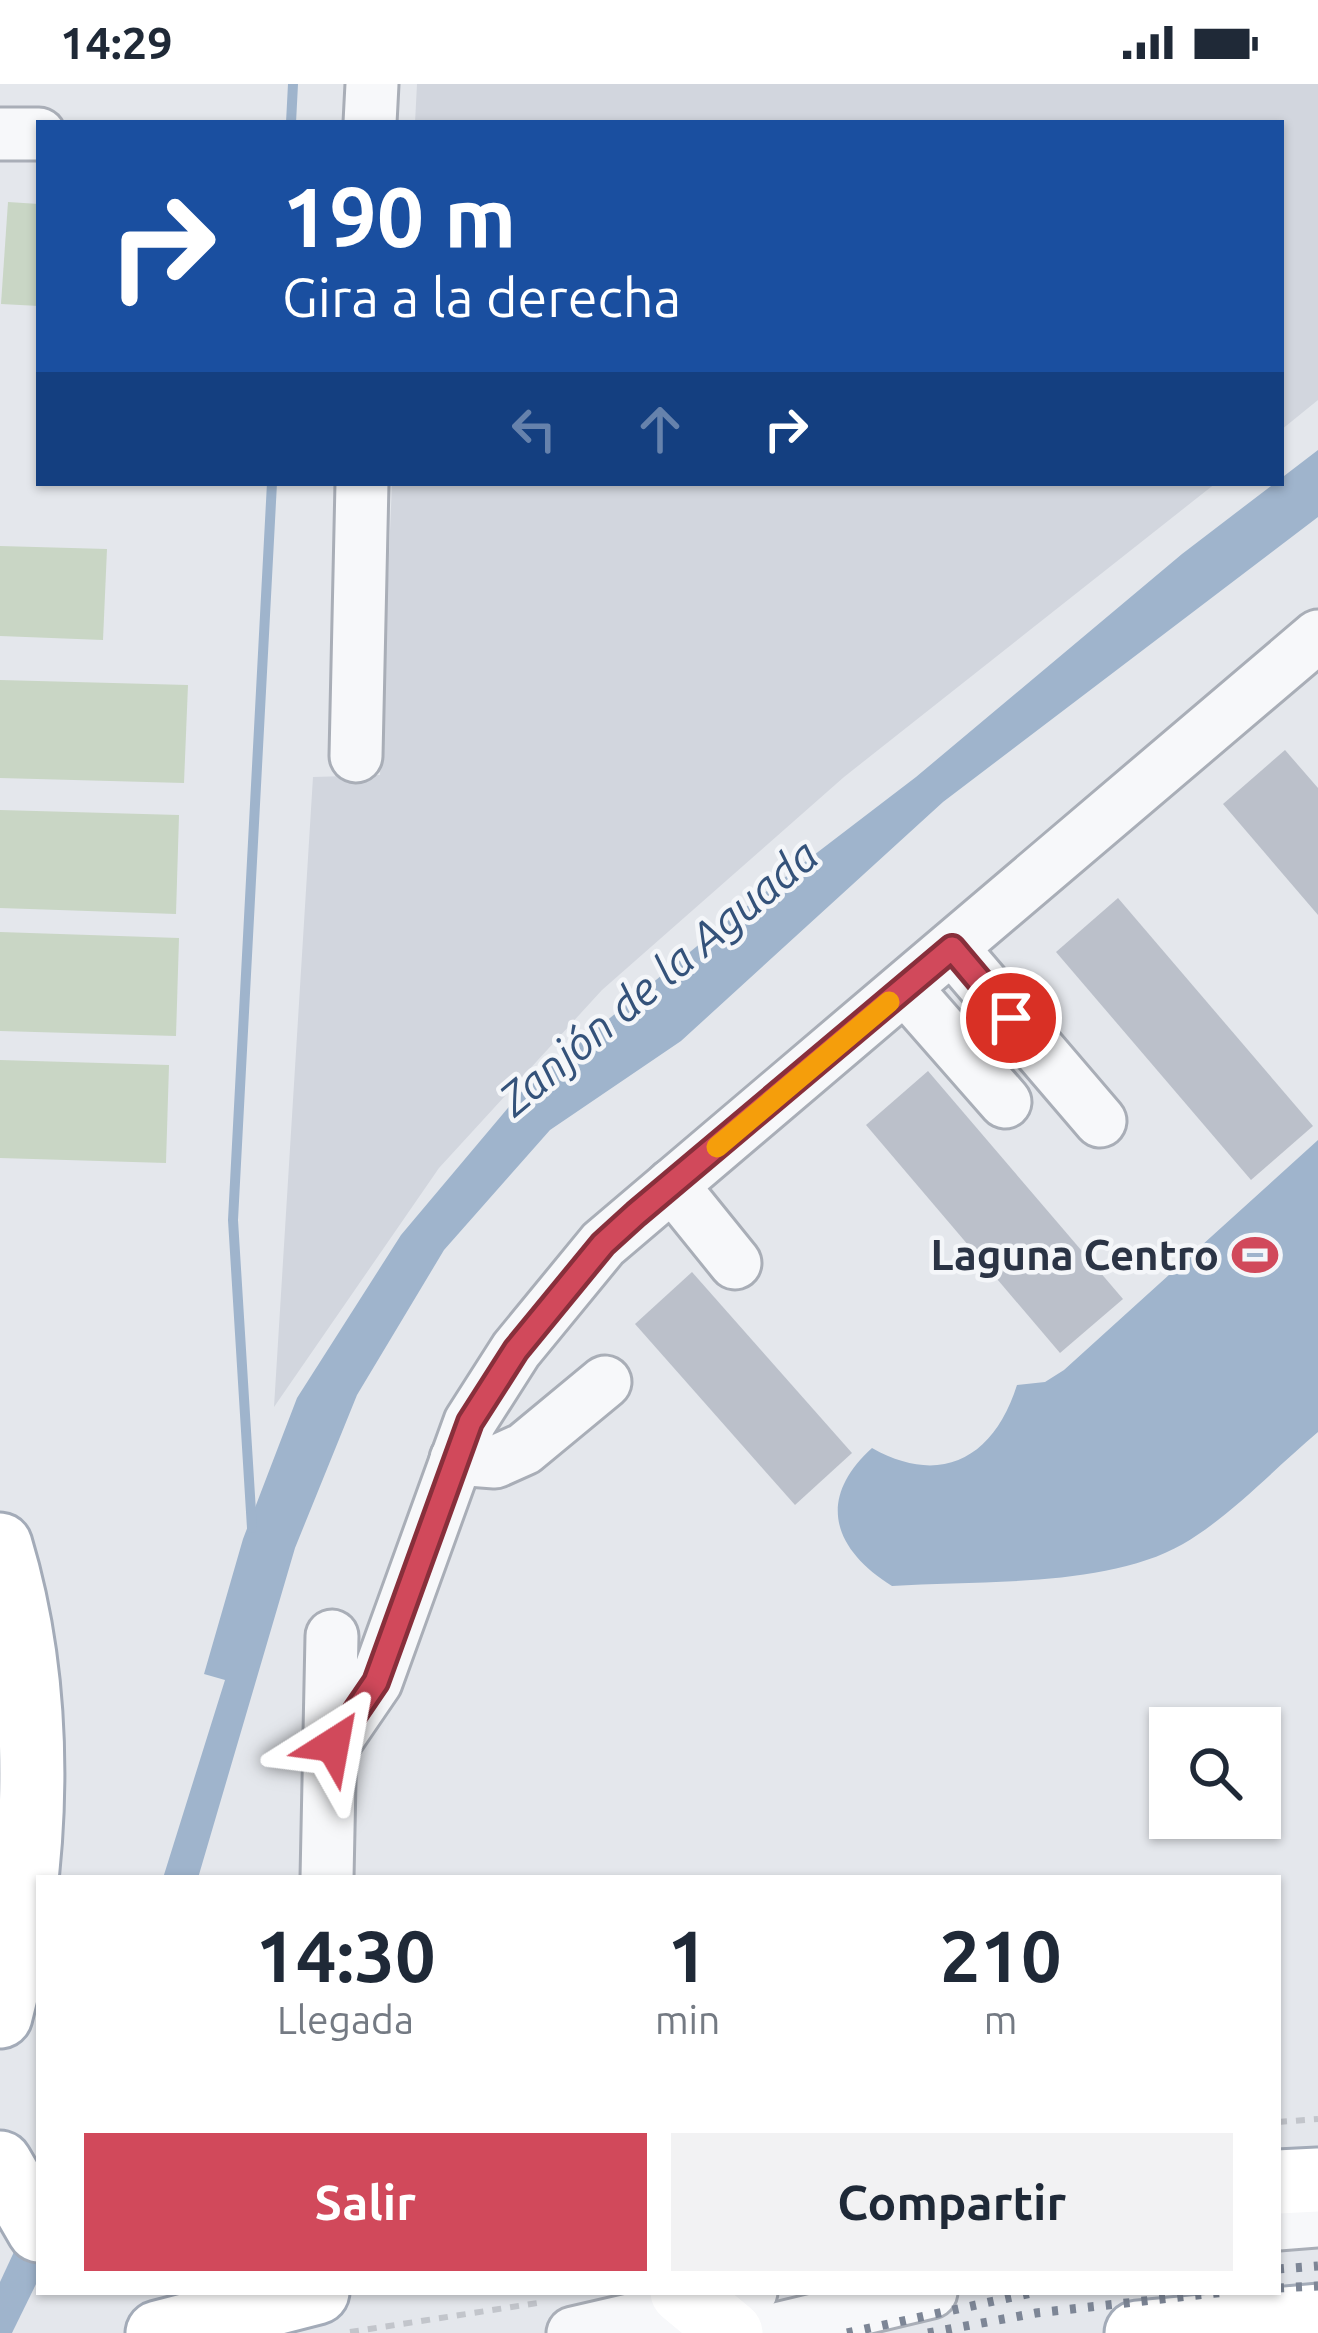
<!DOCTYPE html>
<html lang="es">
<head>
<meta charset="utf-8">
<style>
	:root { --surface:#fff; --page:#f2f2f3; --text:#1f2937; --muted:#747a83; --accent:#d1495b }
	body { margin:0; font-family:Ubuntu,sans-serif; background:var(--page); color:var(--text); height:100vh; display:flex; flex-direction:column; font-size:45px; white-space:nowrap }
	* { box-sizing:border-box; margin:0 }
	p { font-size:39px; color:var(--muted) }
	.icon { flex:none; width:66px; height:66px; fill:none; stroke:currentColor; stroke-width:2; stroke-linecap:round; stroke-linejoin:round }
	.map { position:relative; flex:1; overflow:hidden }
	.side { position:absolute; left:36px; top:1791px; width:1245px; height:420px; display:flex; flex-direction:column; background:var(--surface); border-radius:0px; box-shadow:0 3px 9px #0004 }
	.side>* { flex:none }
	.top-card { position:absolute; left:36px; top:36px; width:1248px; height:366px; border-radius:0px; box-shadow:0 3px 9px #0004; background:#1a4fa0; color:#fff; overflow:hidden }
	.fabs { position:absolute; left:1149px; top:1623px; display:grid; gap:24px }
	.fabs a { display:grid; place-items:center; width:132px; height:132px; border-radius:0px; background:var(--surface); box-shadow:0 3px 9px #0004; font-size:60px }
	.pin { position:absolute; display:grid; place-items:center; width:102px; height:102px; color:#fff; margin:-51px; border:6px solid #fff; border-radius:50%; box-shadow:0 3px 12px #0007 }
	.me { position:absolute; width:132px; margin:-66px; rotate:34deg; stroke-linejoin:round; filter:drop-shadow(0 0 9px #0008) }
	.turn { display:flex; align-items:center; gap:42px; height:252px; padding:0 48px; font-size:54px }
	.turn .icon { width:156px; height:156px; stroke-width:2.5 }
	.turn b { display:block; font-size:84px; line-height:102px }
	.lanes { display:flex; align-items:center; height:114px; padding:0 48px; background:#0003; justify-content:center; gap:60px; direction:ltr }
	.lanes .off { opacity:.35 }
	.eta { display:flex; justify-content:space-evenly; align-items:center; height:204px; text-align:center }
	.eta b { font-size:72px; font-weight:600; line-height:84px }
	.action { display:flex; gap:24px; margin-top:auto; padding:24px 48px }
	.action a { flex:1; height:138px; border-radius:0px; background:var(--accent); color:#fff; font-size:48px; font-weight:600; line-height:138px; text-align:center }
	.action a+a { background:var(--page); color:var(--text) }
	.status { display:flex; justify-content:space-between; align-items:center; height:84px; padding:0 60px; background:var(--surface); direction:ltr }
	.status svg { height:33px; fill:currentColor }
	.map>svg:first-child { display:block }
	.built { fill:#d2d6de }
	.green { fill:#c9d6c5 }
	.water { fill:#9fb4cc }
	.lines { fill:none; stroke-linecap:round; stroke-linejoin:round }
	.stream { stroke:#9fb4cc; stroke-width:10 }
	.building { fill:#bbc0ca }
	.minor-casing { stroke:#a9aeb7; stroke-width:57 }
	.major-casing { stroke:#a3abb8; stroke-width:69 }
	.path { stroke:#c2c5cb; stroke-width:6; stroke-dasharray:9 9; stroke-linecap:butt }
	.minor { stroke:#f7f8fa; stroke-width:51 }
	.major { stroke:#fff; stroke-width:63 }
	.rail { stroke:#7d8696; stroke-width:9; stroke-dasharray:6 12; stroke-linecap:butt }
	.route-casing { stroke:#882f3b; stroke-width:30 }
	.route { stroke:#d1495b; stroke-width:21 }
	.slow { stroke:#f59e0b; stroke-width:21 }
	.labels { text-anchor:middle; stroke-width:9; stroke-linejoin:round; paint-order:stroke }
	.poi-label { font-size:42px; font-weight:bold; fill:#2b3445; stroke:#f4f6f9; text-anchor:end }
	.water-label { font-size:45px; font-style:italic; fill:#34527a; stroke:#f4f6f9 }
</style>
</head>
<body>
<div class="status"><b>14:29</b><svg viewBox="0 0 49 12"><path d="M0 12V9h3v3zM5 12V6h3v6zM10 12V3h3v9zM15 12V0h3v12zM26 1h20v11H26zM47 4h2v5h-2z"/></svg></div>
<div class="map">
<svg width="1318" height="2249" viewBox="0 0 1318 2249">
	<rect width="100%" height="100%" fill="#e4e7ec"/>
	<g class="built">
		<polygon points="417,0 1318,0 1318,316 1281,346 1281,39 415,39"/>
		<polygon points="392,399 1216,399 844,693 602,906 439,1084 274,1323 313,693 380,691"/>
	</g>
	<g class="green">
		<polygon points="8,118 39,120 39,222 1,220"/>
		<polygon points="0,462 107,465 103,556 0,552"/>
		<polygon points="0,596 188,601 184,699 0,694"/>
		<polygon points="0,726 179,731 176,830 0,824"/>
		<polygon points="0,848 179,854 176,952 0,947"/>
		<polygon points="0,976 169,981 166,1079 0,1074"/>
	</g>
	<g class="water">
		<polygon points="1318,366 1318,433 943,718 681,957 550,1046 444,1166 357,1311 295,1464 198,1794 163,1794 225,1596 204,1590 243,1455 297,1314 401,1151 524,1005 725,839 916,693 1182,470"/>
		<path d="M1318 1056V1348C1275 1384 1231 1432 1183 1460 1106 1504 980 1496 892 1502 833 1465 816 1415 872 1364 941 1403 994 1374 1017 1301L1045 1298 1064 1286Z"/>
		<polygon points="39,2114 39,2194 12,2249 0,2249 0,2198"/>
	</g>
	<g class="lines">
		<g class="stream">
			<polyline points="291,39 293,0"/>
			<polyline points="252,1444 233,1136 272,399"/>
		</g>
	</g>
	<g class="building">
		<polygon points="1285,666 1318,704 1318,831 1223,720"/>
		<polygon points="1118,814 1313,1042 1251,1096 1056,868"/>
		<polygon points="928,987 1123,1215 1060,1269 866,1041"/>
		<polygon points="692,1188 852,1369 795,1421 635,1240"/>
	</g>
	<g class="lines">
		<g class="minor-casing">
			<g id="minor">
				<polyline points="370,39 372,0"/>
				<polyline points="0,50 39,50"/>
				<polyline points="356,672 362,399"/>
				<polyline points="952,864 1100,1037"/>
				<polyline points="905,904 1005,1018"/>
				<polyline points="672,1101 735,1179"/>
				<polyline points="456,1375 495,1378 524,1365 605,1298"/>
				<polyline points="333,1661 376,1598 470,1338 516,1266 603,1160 1318,552"/>
				<polyline points="327,1794 332,1552"/>
				<polyline points="1278,2140 1318,2137"/>
				<polyline points="573,2249 751,2208"/>
				<polyline points="760,2249 931,2208"/>
			</g>
		</g>
		<g class="major-casing">
			<g id="major">
				<path d="M0 1461C45 1610 40 1783 0 1932"/>
				<polyline points="0,2079 39,2146"/>
				<polyline points="1278,2098 1318,2096"/>
				<polyline points="682,2208 731,2249"/>
				<polyline points="158,2249 317,2208"/>
				<polyline points="1137,2249 1318,2232"/>
			</g>
		</g>
		<g class="path">
			<polyline points="1278,2038 1318,2035"/>
			<polyline points="350,2248 544,2218"/>
		</g>
		<use href="#minor" class="minor"/>
		<use href="#major" class="major"/>
		<g class="rail">
			<polyline points="1278,2185 1318,2182"/>
			<polyline points="1278,2204 1318,2202"/>
			<polyline points="847,2249 1036,2208"/>
			<polyline points="928,2249 1036,2229 1225,2208"/>
		</g>
	</g>
	<g class="lines">
		<g class="route-casing">
			<polyline id="route" points="333,1661 376,1598 470,1338 516,1266 603,1160 636,1130 952,864 1011,934"/>
		</g>
		<use href="#route" class="route"/>
		<polyline class="slow" points="717,1063 889,918"/>
	</g>
	<defs>
		<g id="stadium-bare" transform="scale(3.6)"><path d="M0-5a6.5 5 0 1 0 0 10a6.5 5 0 1 0 0-10ZM-3.5-1.8h7v3.6h-7Z" fill="#d1495b" stroke="#f4f6f9" stroke-width="2.5" paint-order="stroke"/></g>
	</defs>
	<g fill-rule="evenodd">
		<use href="#stadium-bare" x="1255" y="1171"/>
	</g>
	<g class="labels">
		<g class="poi-label">
			<text x="1219" y="1186">Laguna Centro</text>
		</g>
		<g class="water-label">
			<text transform="translate(658 893) rotate(-40)" y="16">Zanjón de la Aguada</text>
		</g>
	</g>
</svg>
<div class="fabs">
<a><svg class="icon" aria-label="search" viewBox="0 0 24 24"><circle cx="10" cy="10" r="6"/><path d="M15 15l6 6"/></svg></a>
</div>
<div class="pin" style="left:1011px;top:934px;background:#d93025"><svg class="icon" aria-label="arrive" viewBox="0 0 24 24"><path d="M6 21V4h12l-3 4 3 4H6"/></svg></div>
<svg class="me" style="left:333px;top:1661px" viewBox="-20 -20 40 40"><path d="M0-17L14 15 0 8-14 15z" fill="#d1495b" stroke="#fff" stroke-width="4"/></svg>
<div class="top-card">
<div class="turn"><svg class="icon" aria-label="right" viewBox="0 0 24 24"><path d="M7 20v-9h11M14 6l5 5-5 5"/></svg><div><b>190 m</b>Gira a la derecha</div></div>
<div class="lanes"><svg class="icon off" aria-label="left" viewBox="0 0 24 24"><path d="M17 20v-9H6M10 6l-5 5 5 5"/></svg><svg class="icon off" aria-label="ahead" viewBox="0 0 24 24"><path d="M12 20V5M6 11l6-6 6 6"/></svg><svg class="icon" aria-label="right" viewBox="0 0 24 24"><path d="M7 20v-9h11M14 6l5 5-5 5"/></svg></div>
</div>
<section class="side">
<div class="eta">
<div><b>14:30</b><p>Llegada</p></div>
<div><b>1</b><p>min</p></div>
<div><b>210</b><p>m</p></div>
</div>
<div class="action"><a>Salir</a><a>Compartir</a></div>
</section>
</div>
</body>
</html>
